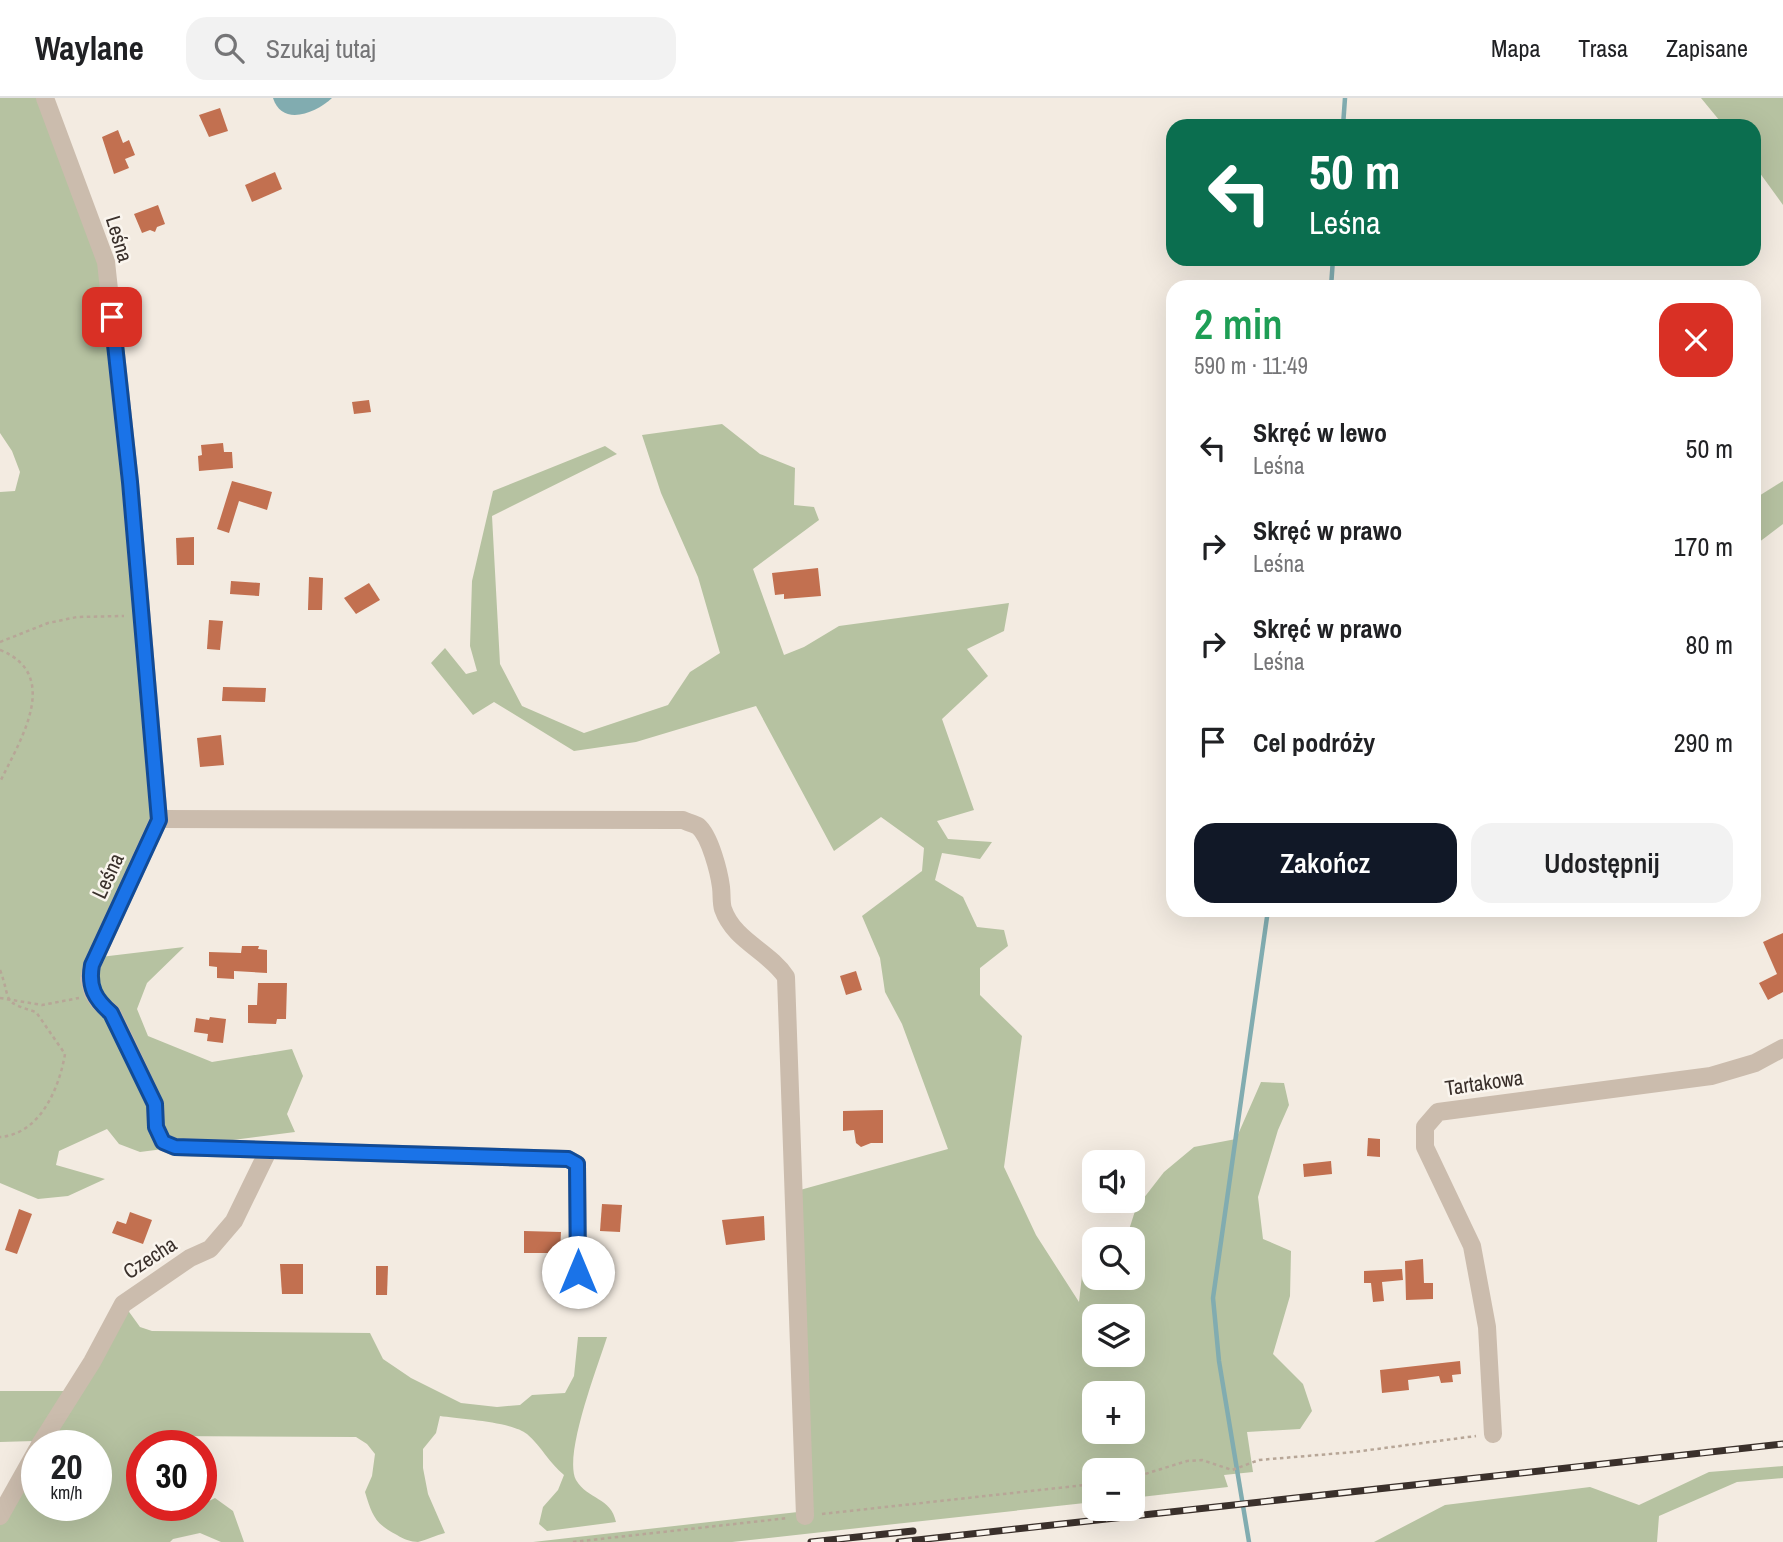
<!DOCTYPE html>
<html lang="pl">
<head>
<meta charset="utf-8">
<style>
	:root { --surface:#fff; --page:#f2f2f2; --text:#202124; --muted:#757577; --line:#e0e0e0; --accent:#111827 }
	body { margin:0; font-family:"Archivo Narrow",sans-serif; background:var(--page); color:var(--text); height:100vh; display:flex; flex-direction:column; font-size:26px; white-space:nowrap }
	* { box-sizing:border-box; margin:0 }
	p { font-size:23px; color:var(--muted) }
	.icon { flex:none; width:38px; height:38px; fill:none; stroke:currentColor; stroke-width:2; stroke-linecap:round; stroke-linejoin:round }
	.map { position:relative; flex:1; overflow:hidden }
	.sheet { position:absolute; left:1166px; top:182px; width:595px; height:637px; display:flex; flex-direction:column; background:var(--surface); border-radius:21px; box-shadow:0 7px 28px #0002 }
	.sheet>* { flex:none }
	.guide { position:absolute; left:1166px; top:21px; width:595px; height:147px; border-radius:21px; box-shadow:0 7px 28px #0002; background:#0b6e4f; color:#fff; overflow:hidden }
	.tools { position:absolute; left:1082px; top:1052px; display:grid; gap:14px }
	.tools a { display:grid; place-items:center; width:63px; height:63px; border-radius:14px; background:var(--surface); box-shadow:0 7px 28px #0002; font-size:35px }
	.speed { position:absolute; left:21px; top:1332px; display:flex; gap:14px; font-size:35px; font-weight:700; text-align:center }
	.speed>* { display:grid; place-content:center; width:91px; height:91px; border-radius:50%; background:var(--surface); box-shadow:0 7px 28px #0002; line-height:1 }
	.speed small { font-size:18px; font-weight:400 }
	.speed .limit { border:10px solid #d22; background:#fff; color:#111 }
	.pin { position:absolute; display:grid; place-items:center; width:60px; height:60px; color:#fff; margin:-30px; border-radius:14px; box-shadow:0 4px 10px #0006 }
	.me { position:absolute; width:77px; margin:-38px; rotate:0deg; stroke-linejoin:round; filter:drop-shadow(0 0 5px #0008) }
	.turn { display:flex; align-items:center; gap:24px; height:147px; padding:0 28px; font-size:32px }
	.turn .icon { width:91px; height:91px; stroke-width:2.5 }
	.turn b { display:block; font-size:49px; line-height:60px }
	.round { display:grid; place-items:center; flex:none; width:74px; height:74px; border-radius:21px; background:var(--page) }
	.headline { display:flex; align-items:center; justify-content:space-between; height:119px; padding:0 28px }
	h1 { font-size:42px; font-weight:600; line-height:52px; color:#1e9e55 }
	.primary-button { display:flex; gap:14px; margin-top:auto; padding:14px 28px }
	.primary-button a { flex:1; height:80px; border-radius:21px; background:var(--accent); color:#fff; font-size:28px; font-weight:600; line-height:80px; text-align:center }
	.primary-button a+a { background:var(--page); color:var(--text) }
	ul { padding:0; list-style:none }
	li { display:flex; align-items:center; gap:21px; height:98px; padding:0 28px }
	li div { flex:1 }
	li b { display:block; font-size:26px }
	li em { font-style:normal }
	header { display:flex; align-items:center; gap:42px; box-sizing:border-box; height:98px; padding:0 35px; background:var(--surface); border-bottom:2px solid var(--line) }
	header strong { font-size:33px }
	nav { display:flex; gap:38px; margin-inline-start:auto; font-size:24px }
	.search { width:490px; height:63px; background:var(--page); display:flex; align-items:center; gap:18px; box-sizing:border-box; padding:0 24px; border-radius:21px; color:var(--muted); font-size:26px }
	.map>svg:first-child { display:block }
	.green { fill:#b6c2a1; fill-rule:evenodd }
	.water { fill:#81acb0 }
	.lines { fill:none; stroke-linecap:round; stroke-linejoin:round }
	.stream { stroke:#81acb0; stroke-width:4.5 }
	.building { fill:#c27050 }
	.path { stroke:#b7a697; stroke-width:2.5; stroke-dasharray:3.5 3.5; stroke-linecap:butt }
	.minor { stroke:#cbbcad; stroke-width:18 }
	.rail-casing { stroke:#3a302b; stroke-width:7 }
	.rail { stroke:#faf5ee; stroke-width:4.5; stroke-dasharray:13; stroke-linecap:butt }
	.route-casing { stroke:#114b97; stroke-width:18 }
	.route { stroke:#1a73e8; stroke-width:12 }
	.labels { text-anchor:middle; stroke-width:5; stroke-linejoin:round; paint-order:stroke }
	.street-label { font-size:21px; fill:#3a302b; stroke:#faf5ee }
</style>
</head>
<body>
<header>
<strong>Waylane</strong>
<div class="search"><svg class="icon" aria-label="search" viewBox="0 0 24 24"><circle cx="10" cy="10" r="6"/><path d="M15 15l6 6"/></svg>Szukaj tutaj</div>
<nav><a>Mapa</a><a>Trasa</a><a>Zapisane</a></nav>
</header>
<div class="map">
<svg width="1783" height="1444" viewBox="0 0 1783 1444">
	<rect width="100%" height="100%" fill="#f3ebe1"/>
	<g class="green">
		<polygon points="0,0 38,0 101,174 154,722 92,860 184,849 147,885 137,911 148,938 212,964 292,951 303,978 287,1016 295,1034 140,1054 119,1046 107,1031 59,1053 56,1067 105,1081 68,1098 38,1101 0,1085 0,394 15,393 20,374 12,353 0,335"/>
		<polygon points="1701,0 1783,0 1783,107 1754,67 1754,28 1724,28"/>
		<path d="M722 326 760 356 795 370 794 407 814 409 819 422 753 471 784 557 804 549 839 528 1009 505 1004 533 967 551 988 578 942 621 974 712 937 723 948 741 992 744 980 761 942 755 935 782 963 799 977 829 1004 832 1008 848 980 870V897L1022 938 1004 1069 1036 1137 1079 1204 1084 1160 1094 1158V1180H1132V1141H1126L1136 1110 1164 1074 1194 1049 1236 1041 1261 984 1284 985 1289 1007 1278 1032 1258 1099 1263 1141 1291 1153 1290 1198 1273 1256 1303 1286 1312 1313 1300 1331 1247 1334 1253 1374 1224 1377 1228 1389 1132 1400V1372H1094V1404L732 1444H533L807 1413 800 1092 948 1051 902 926 885 894 880 860 862 818 922 773 924 750 881 719 834 753 756 608 636 644 574 653 494 604 473 617 431 565 445 550 466 576 477 573 470 548 472 483 493 393 605 348 617 356 492 418 500 566 522 608 584 635 668 607 690 574 720 555 698 479 661 395 642 337ZM1094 1218H1132V1256H1094ZM1094 1295H1132V1334H1094Z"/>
		<polygon points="1783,383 1783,426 1754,448 1754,401"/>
		<path d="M127 1211 140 1229 152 1233 370 1235 383 1261 411 1280 461 1305 497 1309 520 1307 532 1297 565 1295 574 1278 578 1239H607C598 1268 563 1357 576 1382 588 1402 611 1399 616 1424L547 1433 539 1426 543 1409 558 1392 564 1377C549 1365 542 1349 527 1336 513 1324 461 1321 440 1318L436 1335 423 1351V1370L428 1396 445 1435C436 1437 427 1442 418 1444 411 1444 403 1441 397 1437 375 1426 372 1417 365 1394L372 1378 375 1356 367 1346 356 1339 163 1338 158 1347 142 1348V1407H170L173 1411 183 1416 215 1400 233 1413 244 1444H221L200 1435 173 1441 170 1444H0V1410L34 1343 0 1344V1293H70ZM37 1348H96V1407H37Z"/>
		<polygon points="1783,1368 1783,1380 1737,1384 1659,1418 1657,1444 1374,1444 1445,1407 1590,1389 1639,1407 1709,1374"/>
	</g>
	<path class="water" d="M273 0H332C316 15 282 29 273 0Z"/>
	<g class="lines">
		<g class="stream">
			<polyline points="1343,28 1345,0"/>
			<polyline points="1331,189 1333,161"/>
			<polyline points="1249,1444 1219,1263 1213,1200 1268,812"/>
		</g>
	</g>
	<g class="building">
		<polygon points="220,10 228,33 209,39 199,17"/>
		<polygon points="118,32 123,45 129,42 135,57 125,61 129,70 114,76 102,39"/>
		<polygon points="275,74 282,91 252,104 245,87"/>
		<polygon points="158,107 165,126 157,129 155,134 150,132 142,135 134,116"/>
		<polygon points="369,302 371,314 354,316 352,304"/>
		<polygon points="223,345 224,354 232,354 233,370 199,373 198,358 202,357 201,347"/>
		<polygon points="232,383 272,394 267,412 239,403 229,435 217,431"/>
		<polygon points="194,439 194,467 177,467 176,440"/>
		<polygon points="818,470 821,498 784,501 784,496 775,497 772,475"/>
		<polygon points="309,479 323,480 322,512 308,512"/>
		<polygon points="231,483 260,485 259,498 230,496"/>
		<polygon points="369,485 380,502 356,516 344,500"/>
		<polygon points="209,522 223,523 220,552 207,551"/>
		<polygon points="223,589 266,590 265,604 222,603"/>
		<polygon points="221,637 224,667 200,669 197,640"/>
		<polygon points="1783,835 1783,894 1768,902 1759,885 1777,876 1763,844"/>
		<polygon points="242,848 259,848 258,851 267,852 267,875 234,873 234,881 217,880 217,869 209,868 209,854 241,855"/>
		<polygon points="856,873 862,892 846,897 840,878"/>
		<polygon points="258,885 287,885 286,921 277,921 276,926 248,925 248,907 257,907"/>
		<polygon points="210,919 226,921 223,945 207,943 208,936 194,934 196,920 209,922"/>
		<polygon points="883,1012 883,1045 871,1045 861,1049 856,1045 854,1032 843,1033 843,1013"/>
		<polygon points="1368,1040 1380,1041 1380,1059 1367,1058"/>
		<polygon points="1331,1063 1332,1076 1304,1079 1303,1066"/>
		<polygon points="602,1106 622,1107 620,1134 600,1133"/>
		<polygon points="19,1111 32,1116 17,1156 5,1152"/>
		<polygon points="130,1114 152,1122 143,1146 112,1135 117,1123 126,1126"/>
		<polygon points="764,1118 765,1142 726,1147 722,1122"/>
		<polygon points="524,1133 561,1134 560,1155 524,1155"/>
		<polygon points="1423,1161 1424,1185 1433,1185 1433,1201 1406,1202 1405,1163"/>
		<polygon points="280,1166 303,1166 303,1196 282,1196"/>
		<polygon points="376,1168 388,1168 387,1197 376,1197"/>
		<polygon points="1402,1171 1403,1182 1382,1184 1384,1203 1373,1204 1371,1185 1364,1185 1364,1173"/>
		<polygon points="1460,1263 1461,1276 1452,1277 1453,1284 1441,1285 1439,1278 1408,1282 1409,1292 1382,1295 1380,1272"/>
	</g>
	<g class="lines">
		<g class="path">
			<polyline points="0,544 48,525 77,519 124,518"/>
			<path d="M0 552C63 577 19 644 0 684"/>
			<path d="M0 872C12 904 0 903 36 914L65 956C59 991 40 1036 0 1039"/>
			<polyline points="0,900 42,907 79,900"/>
			<polyline points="1132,1380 1187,1363 1202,1362 1232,1372 1259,1362 1354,1354 1476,1338"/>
			<polyline points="822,1416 1094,1386"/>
			<polyline points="573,1444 788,1420"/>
		</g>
		<g class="minor">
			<polyline points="45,0 106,164 130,384 159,721 92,867 89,881 93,895 99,904 112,915 127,946 155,1006 156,1029 163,1044 175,1049 568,1061 577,1066 578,1174"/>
			<path d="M159 721 683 722C687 724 694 726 698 728 710 738 719 774 721 789 722 797 721 805 723 811 734 843 769 853 786 879L805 1418"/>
			<polyline points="1493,1336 1487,1229 1472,1148 1425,1049 1425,1029 1438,1014 1711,978 1755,965 1783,950"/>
			<polyline points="39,1348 92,1264 123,1206 190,1160 210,1151 234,1123 268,1053"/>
			<polyline points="0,1418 37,1352"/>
		</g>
		<g class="rail-casing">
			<g id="rail">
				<polyline points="811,1444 913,1433"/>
				<polyline points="899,1444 1783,1346"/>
			</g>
		</g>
		<use href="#rail" class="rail"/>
	</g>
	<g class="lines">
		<g class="route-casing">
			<path id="route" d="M112 219 130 384 159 722 92 867C88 889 95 901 111 915L155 1006 156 1029 163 1044 175 1049 568 1061 577 1066 578 1174"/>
		</g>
		<use href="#route" class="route"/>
	</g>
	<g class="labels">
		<g class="street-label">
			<text transform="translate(119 141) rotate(73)" y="7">Leśna</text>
			<text transform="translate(108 778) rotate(-65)" y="7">Leśna</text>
			<text transform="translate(1484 985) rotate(-8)" y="7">Tartakowa</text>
			<text transform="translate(150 1160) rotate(-33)" y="7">Czecha</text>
		</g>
	</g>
</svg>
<div class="tools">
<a><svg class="icon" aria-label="sound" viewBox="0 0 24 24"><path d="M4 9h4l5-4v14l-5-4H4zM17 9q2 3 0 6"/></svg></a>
<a><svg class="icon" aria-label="search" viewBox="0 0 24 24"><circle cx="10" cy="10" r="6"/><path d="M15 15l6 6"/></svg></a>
<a><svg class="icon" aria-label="layers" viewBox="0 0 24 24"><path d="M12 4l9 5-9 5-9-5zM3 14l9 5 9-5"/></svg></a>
<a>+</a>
<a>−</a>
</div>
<div class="speed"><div>20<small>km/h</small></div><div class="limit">30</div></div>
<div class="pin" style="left:112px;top:219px;background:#d93025"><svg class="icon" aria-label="arrive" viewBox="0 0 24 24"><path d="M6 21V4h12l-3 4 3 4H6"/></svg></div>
<svg class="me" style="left:578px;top:1174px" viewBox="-20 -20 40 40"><circle r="19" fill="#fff"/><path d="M0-13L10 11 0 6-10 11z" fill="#1a73e8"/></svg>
<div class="guide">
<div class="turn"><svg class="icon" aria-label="left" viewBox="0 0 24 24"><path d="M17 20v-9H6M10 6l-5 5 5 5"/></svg><div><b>50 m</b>Leśna</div></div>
</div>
<section class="sheet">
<div class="headline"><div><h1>2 min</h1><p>590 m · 11:49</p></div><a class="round" style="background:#d93025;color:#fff"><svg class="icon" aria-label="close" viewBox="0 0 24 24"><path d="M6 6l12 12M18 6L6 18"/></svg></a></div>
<ul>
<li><svg class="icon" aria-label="left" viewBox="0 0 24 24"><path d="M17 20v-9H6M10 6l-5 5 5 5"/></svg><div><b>Skręć w lewo</b><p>Leśna</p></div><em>50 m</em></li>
<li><svg class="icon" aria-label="right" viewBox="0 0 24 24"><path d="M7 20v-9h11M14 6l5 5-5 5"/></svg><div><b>Skręć w prawo</b><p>Leśna</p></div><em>170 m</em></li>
<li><svg class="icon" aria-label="right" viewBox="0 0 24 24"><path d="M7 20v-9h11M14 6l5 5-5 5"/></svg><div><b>Skręć w prawo</b><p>Leśna</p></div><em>80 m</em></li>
<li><svg class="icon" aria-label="arrive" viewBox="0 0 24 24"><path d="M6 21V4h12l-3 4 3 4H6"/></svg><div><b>Cel podróży</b></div><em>290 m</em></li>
</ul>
<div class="primary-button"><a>Zakończ</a><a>Udostępnij</a></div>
</section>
</div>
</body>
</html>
